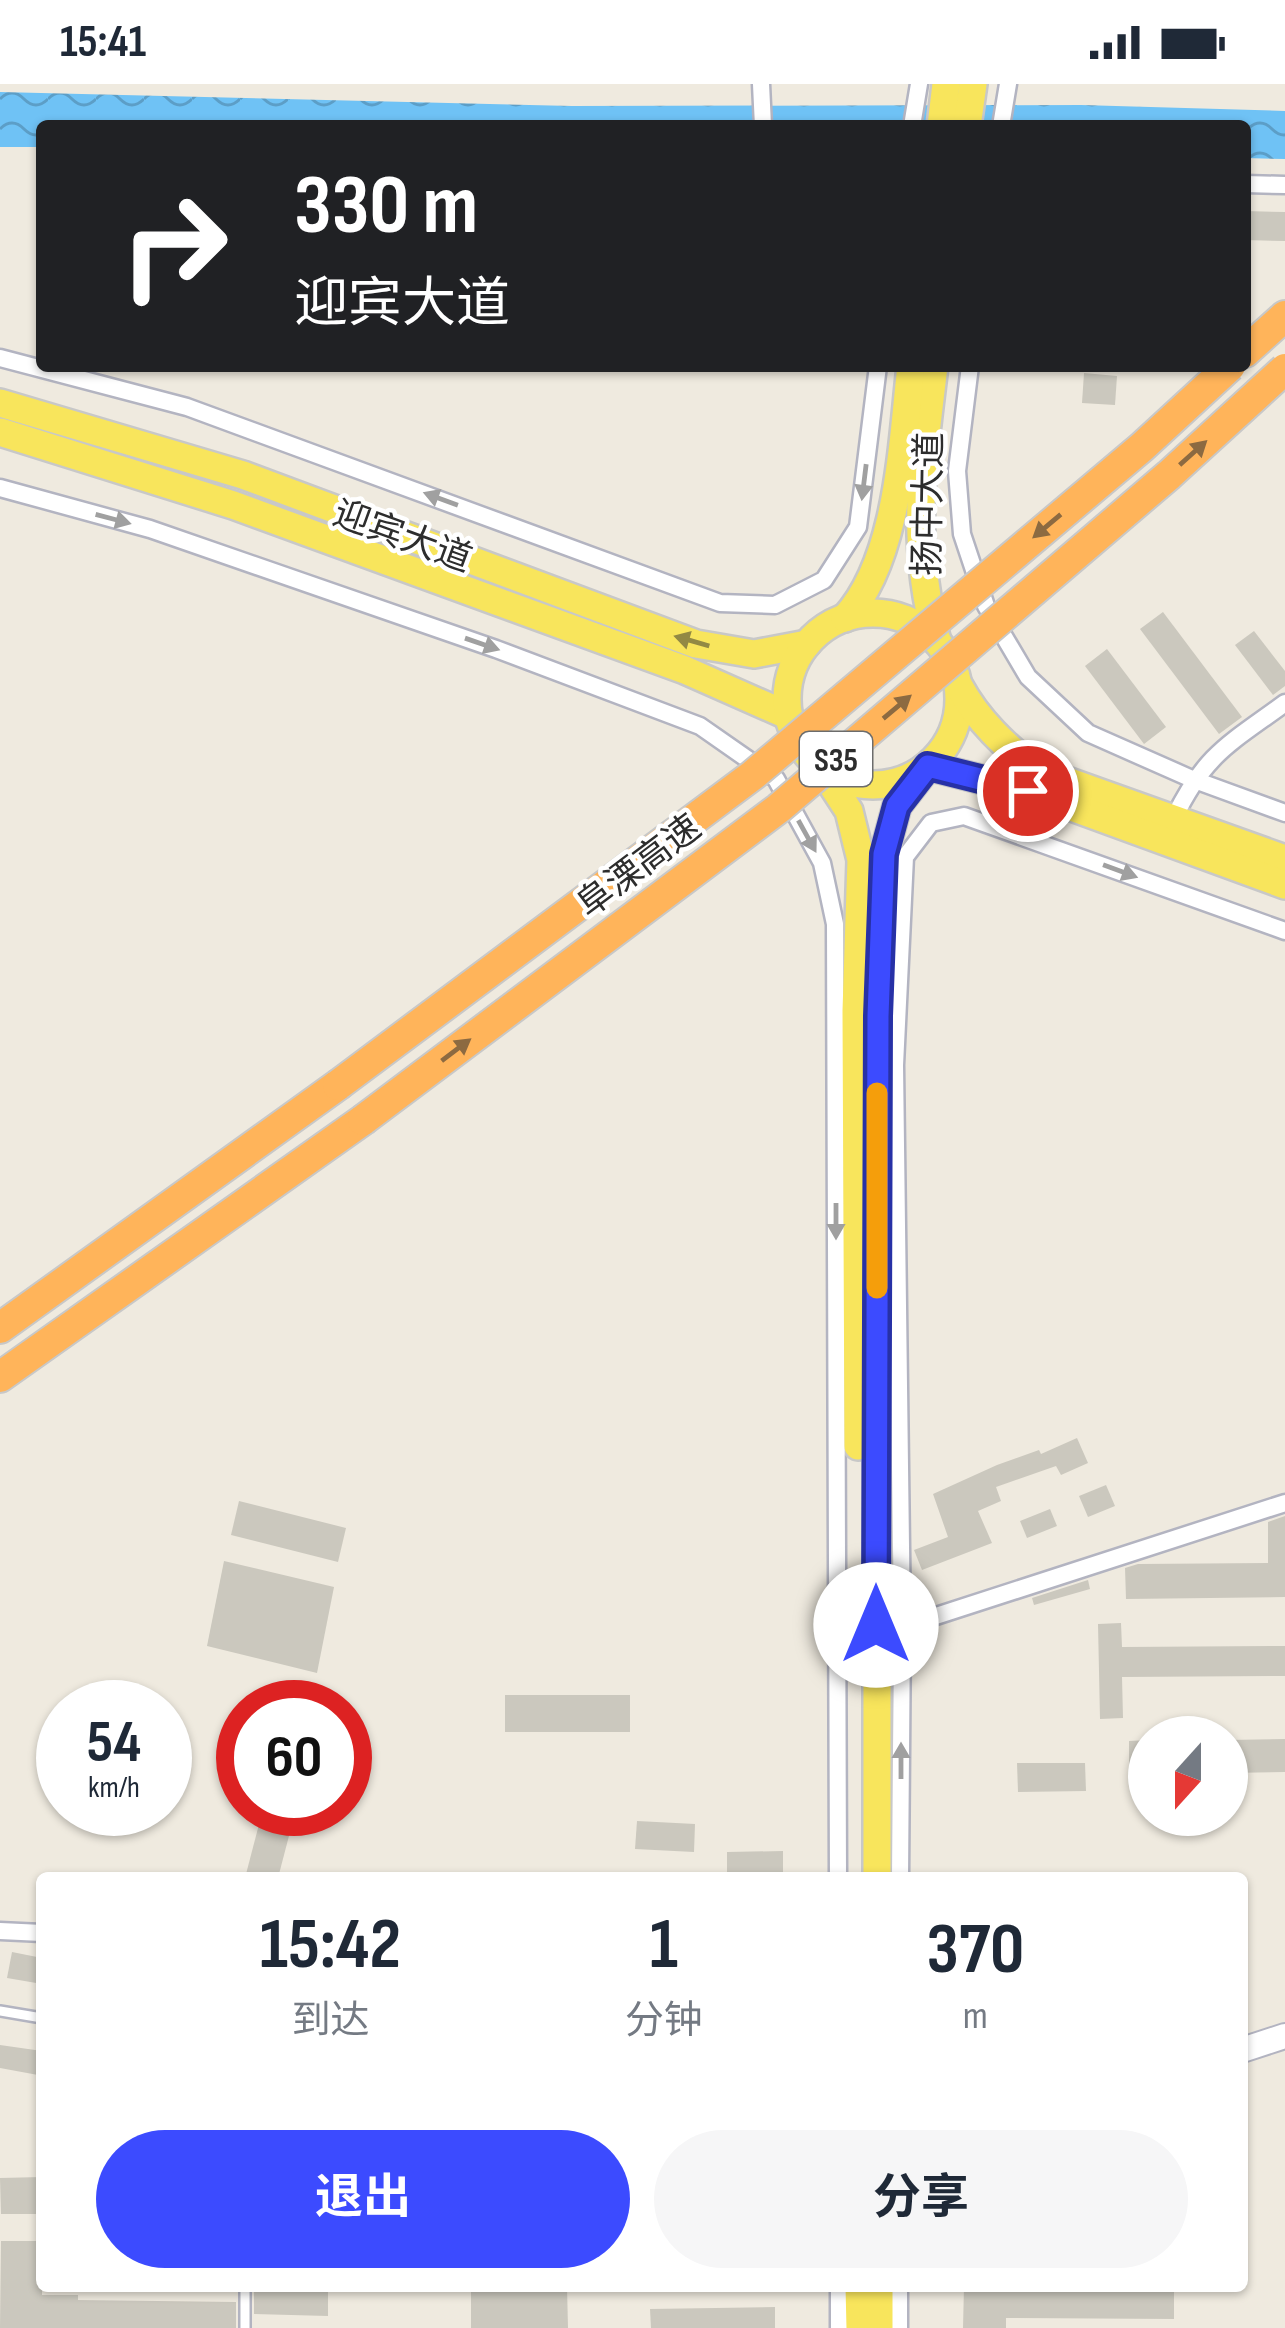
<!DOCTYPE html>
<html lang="zh">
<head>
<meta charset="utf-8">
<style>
	:root { --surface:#fff; --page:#f6f6f7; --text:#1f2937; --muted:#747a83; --accent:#3c4bff }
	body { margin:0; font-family:"Sofia Sans Condensed","Noto Sans SC",sans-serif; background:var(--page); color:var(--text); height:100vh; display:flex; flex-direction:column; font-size:45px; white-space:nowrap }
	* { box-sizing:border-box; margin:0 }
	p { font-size:39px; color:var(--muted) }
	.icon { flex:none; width:66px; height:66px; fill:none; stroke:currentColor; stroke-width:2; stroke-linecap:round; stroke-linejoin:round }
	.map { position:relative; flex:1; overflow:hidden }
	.details { position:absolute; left:36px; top:1788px; width:1212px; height:420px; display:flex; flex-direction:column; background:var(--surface); border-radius:12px; box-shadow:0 3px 9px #0004 }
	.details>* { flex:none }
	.guide { position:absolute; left:36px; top:36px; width:1215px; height:252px; border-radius:12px; box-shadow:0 3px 9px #0004; background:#202124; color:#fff; overflow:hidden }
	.needle { width:78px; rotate:201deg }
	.tools { position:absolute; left:1128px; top:1632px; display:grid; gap:24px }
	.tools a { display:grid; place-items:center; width:120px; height:120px; border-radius:50%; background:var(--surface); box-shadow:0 3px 9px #0004; font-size:60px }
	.speed { position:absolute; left:36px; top:1596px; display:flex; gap:24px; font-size:60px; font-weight:700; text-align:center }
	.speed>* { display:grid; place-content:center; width:156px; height:156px; border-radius:50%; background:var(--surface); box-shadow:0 3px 9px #0004; line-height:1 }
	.speed small { font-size:30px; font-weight:400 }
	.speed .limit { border:18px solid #d22; background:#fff; color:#111 }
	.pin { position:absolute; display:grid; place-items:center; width:102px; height:102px; color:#fff; margin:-51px; border:6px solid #fff; border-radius:50%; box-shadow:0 3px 12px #0007 }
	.me { position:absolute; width:132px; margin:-66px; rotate:0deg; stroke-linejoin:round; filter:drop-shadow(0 0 9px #0008) }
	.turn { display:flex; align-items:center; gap:42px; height:252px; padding:0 60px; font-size:54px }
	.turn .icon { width:156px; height:156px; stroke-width:2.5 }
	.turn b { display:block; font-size:84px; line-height:102px }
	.eta { display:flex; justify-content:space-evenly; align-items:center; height:204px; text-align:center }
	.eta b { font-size:72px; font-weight:700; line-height:84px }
	.primary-button { display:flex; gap:24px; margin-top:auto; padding:24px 60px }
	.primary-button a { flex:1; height:138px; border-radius:72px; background:var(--accent); color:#fff; font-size:48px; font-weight:700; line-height:138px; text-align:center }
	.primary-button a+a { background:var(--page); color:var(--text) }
	.status { display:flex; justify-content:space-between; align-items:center; height:84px; padding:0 60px; background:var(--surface); direction:ltr }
	.status svg { height:33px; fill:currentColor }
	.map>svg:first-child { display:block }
	.water { fill:url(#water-waves) }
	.building { fill:#cbc8be }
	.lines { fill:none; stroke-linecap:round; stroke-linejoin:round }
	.lane-casing { stroke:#b3b4c1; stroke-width:14 }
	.street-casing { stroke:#b3b4c1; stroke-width:21 }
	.secondary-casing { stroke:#b3b4c1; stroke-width:28 }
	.primary-casing { stroke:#c8c8c8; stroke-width:32 }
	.highway-casing { stroke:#c8c8c8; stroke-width:34 }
	.lane { stroke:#fff; stroke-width:9 }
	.street { stroke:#fff; stroke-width:16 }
	.secondary { stroke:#fff; stroke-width:24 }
	.primary { stroke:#f8e55c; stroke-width:27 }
	.highway { stroke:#ffb45a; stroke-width:30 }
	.highway-bridge-casing { stroke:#c8c8c8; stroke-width:34; stroke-linecap:butt }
	.highway-bridge { stroke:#ffb45a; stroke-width:30 }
	.oneway { fill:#8c6a41 }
	.oneway2 { fill:#a0a0a0 }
	.oneway3 { fill:#928944 }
	.route-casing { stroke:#2731a6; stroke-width:30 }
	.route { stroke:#3c4bff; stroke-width:21 }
	.slow { stroke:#f59e0b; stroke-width:21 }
	.labels { text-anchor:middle; stroke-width:9; stroke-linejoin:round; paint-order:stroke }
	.shield { fill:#fff; stroke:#6c6c6c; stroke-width:3 }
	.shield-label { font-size:33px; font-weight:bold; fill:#2d2d2d }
	.street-label { font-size:36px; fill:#2d2d2d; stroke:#fff }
</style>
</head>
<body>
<div class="status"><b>15:41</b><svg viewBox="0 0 49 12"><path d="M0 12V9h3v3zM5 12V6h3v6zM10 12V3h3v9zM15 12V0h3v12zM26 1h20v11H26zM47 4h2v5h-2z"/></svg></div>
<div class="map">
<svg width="1285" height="2244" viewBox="0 0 1285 2244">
	<defs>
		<pattern id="water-waves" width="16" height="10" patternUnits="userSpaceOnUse" patternTransform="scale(3)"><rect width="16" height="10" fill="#6fc2f5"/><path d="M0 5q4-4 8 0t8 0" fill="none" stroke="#5c9ec7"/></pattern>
	</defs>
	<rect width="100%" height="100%" fill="#efeadf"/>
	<polygon class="water" points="0,8 572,22 1081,21 1285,27 1285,75 1245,74 1245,42 42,42 42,63 0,63"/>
	<g class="building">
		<polygon points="1245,127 1285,128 1285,157 1245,156"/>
		<polygon points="1084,289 1117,292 1115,321 1082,319"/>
		<polygon points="1163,528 1242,633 1219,650 1140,545"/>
		<polygon points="1254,547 1285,587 1285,602 1273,611 1235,561"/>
		<polygon points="1107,565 1166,643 1144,660 1085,582"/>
		<polygon points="1077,1354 1088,1379 1061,1391 1056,1382 996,1403 1001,1417 978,1427 992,1459 922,1486 914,1466 948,1453 933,1410 997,1381 1039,1366 1041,1370"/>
		<polygon points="1106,1401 1115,1422 1088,1433 1079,1412"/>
		<polygon points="239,1417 346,1444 338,1478 231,1451"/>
		<polygon points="1050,1425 1057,1442 1027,1454 1020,1437"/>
		<polygon points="1285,1432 1285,1513 1126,1515 1125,1484 1138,1480 1268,1479 1268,1438"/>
		<polygon points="224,1477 334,1503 317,1589 207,1562"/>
		<polygon points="1088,1496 1090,1505 1034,1521 1032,1514"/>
		<polygon points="1121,1539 1122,1563 1285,1562 1285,1592 1122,1593 1123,1634 1100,1635 1098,1540"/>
		<rect x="505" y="1611" width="125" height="37"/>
		<polygon points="1285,1655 1285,1688 1227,1689 1227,1656"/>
		<polygon points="1149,1656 1149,1689 1129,1689 1129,1657"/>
		<polygon points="1017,1679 1085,1679 1086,1707 1018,1708"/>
		<polygon points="263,1725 296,1725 278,1794 245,1794"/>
		<polygon points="637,1737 695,1740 694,1768 635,1765"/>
		<polygon points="783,1767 783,1794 727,1794 727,1768"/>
		<polygon points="12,1868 42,1874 42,1900 7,1894"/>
		<polygon points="0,1961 42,1967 38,1991 0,1984"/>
		<polygon points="42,2093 42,2130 1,2130 0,2094"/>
		<polygon points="1,2157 42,2157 42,2211 78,2211 78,2216 236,2218 236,2244 0,2244"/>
		<polygon points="254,2202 328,2203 328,2232 254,2230"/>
		<polygon points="471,2202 567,2202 568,2244 471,2244"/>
		<polygon points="964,2202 1174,2204 1174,2235 1006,2234 1006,2244 963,2244"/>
		<polygon points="775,2223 775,2244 651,2244 650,2225"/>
	</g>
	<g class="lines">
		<g class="lane-casing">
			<g id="lane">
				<polyline points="0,1927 42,1934"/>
				<polyline points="245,2244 245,2202"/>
			</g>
		</g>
		<g class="street-casing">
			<g id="street">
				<polyline points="761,0 763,42"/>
				<polyline points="912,42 919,0"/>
				<polyline points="1001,42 1008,0"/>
				<polyline points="1245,100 1285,101"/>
				<polyline points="0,274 187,323 720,519 775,521 824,496 858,443 878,282"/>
				<polyline points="970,282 957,387 962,450 986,522 1028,593 1088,649 1192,695 1285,729"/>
				<polyline points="0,404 150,445 496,565 700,642 776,695 822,779 835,840 838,1794"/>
				<path d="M1174 734C1205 670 1229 660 1285 619"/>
				<polyline points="902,1543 1285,1419"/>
				<polyline points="900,1794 902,1543 895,981 905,773 931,739 964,732 1285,847"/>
				<polyline points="0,1847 42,1849"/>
				<polyline points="839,2202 839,2244"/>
				<polyline points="899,2202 899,2244"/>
			</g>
		</g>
		<g class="secondary-casing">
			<polyline id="secondary" points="1242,1966 1285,1952"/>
		</g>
		<g class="primary-casing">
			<g id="primary">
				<polyline points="941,42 946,0"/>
				<polyline points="967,42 973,0"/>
				<path d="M934 282C922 381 910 460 937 557"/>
				<polyline points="0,319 243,391 696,560 754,570 807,560"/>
				<polyline points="0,348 233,421 685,586 789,632"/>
				<circle cx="873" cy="615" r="86"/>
				<path d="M845 534C899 475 902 360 911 282"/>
				<path d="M959 602C978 637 1005 662 1036 686L1285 775"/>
				<polyline points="819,681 849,727 861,776 856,927 858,1362"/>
				<polyline points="877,1794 877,932 884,770 897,722 928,682 1028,707 1285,801"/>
				<polyline points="859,2202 860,2244"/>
				<polyline points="879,2202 879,2244"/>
			</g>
		</g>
		<g class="highway-casing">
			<g id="highway">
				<polyline points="1245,268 1285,232"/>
				<polyline points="0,1244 338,1001"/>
				<polyline points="0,1293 363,1036"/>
			</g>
		</g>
		<use href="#lane" class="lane"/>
		<use href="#street" class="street"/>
		<use href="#secondary" class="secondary"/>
		<use href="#primary" class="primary"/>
		<use href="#highway" class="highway"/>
		<g class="highway-bridge-casing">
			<g id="highway-bridge">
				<polyline points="338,1001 753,691 1142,363 1230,282"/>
				<polyline points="363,1036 779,724 1169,391 1285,285"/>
			</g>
		</g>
		<use href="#highway-bridge" class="highway-bridge"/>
	</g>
	<defs><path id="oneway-solid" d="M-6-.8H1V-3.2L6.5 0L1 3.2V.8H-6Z" transform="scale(3)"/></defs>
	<g class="oneway">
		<use href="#oneway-solid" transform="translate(1193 369) rotate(-42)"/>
		<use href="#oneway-solid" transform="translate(1047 442) rotate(140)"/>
		<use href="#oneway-solid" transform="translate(897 623) rotate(-40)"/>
		<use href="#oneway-solid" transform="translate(456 966) rotate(-37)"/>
	</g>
	<g class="oneway2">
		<use href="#oneway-solid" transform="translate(864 398) rotate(97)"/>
		<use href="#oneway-solid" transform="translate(441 415) rotate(-160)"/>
		<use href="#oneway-solid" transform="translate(113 435) rotate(15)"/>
		<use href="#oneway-solid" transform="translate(482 560) rotate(19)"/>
		<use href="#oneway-solid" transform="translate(807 752) rotate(61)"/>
		<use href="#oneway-solid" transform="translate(1120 787) rotate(20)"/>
		<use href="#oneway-solid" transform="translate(836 1137) rotate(90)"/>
		<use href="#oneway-solid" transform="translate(901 1677) rotate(-90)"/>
	</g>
	<use class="oneway3" href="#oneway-solid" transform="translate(692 557) rotate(-164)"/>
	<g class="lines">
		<g class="route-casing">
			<polyline id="route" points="876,1541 878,932 884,770 897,722 928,682 1028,707"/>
		</g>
		<use href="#route" class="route"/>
		<polyline class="slow" points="877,1204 877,1009"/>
	</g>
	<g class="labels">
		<rect class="shield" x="800" y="648" width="72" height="54" rx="9"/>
		<g class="shield-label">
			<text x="836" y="687">S35</text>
		</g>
		<g class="street-label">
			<text transform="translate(927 420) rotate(-89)" y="13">扬中大道</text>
			<text transform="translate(403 451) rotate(20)" y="13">迎宾大道</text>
			<text transform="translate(638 781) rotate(-37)" y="13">阜溧高速</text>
		</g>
	</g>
</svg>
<div class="tools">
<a><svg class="needle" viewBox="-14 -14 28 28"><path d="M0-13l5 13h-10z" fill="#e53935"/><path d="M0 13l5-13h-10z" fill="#747a83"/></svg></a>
</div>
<div class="speed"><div>54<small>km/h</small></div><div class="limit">60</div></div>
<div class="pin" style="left:1028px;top:707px;background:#d93025"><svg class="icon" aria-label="arrive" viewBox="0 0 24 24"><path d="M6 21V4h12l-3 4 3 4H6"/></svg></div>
<svg class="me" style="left:876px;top:1541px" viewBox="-20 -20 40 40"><circle r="19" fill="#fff"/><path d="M0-13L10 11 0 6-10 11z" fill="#3c4bff"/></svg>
<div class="guide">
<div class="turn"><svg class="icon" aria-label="right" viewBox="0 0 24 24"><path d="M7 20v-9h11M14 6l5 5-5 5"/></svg><div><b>330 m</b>迎宾大道</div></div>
</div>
<section class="details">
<div class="eta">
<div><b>15:42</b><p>到达</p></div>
<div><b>1</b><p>分钟</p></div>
<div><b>370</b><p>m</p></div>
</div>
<div class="primary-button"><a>退出</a><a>分享</a></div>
</section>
</div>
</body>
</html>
